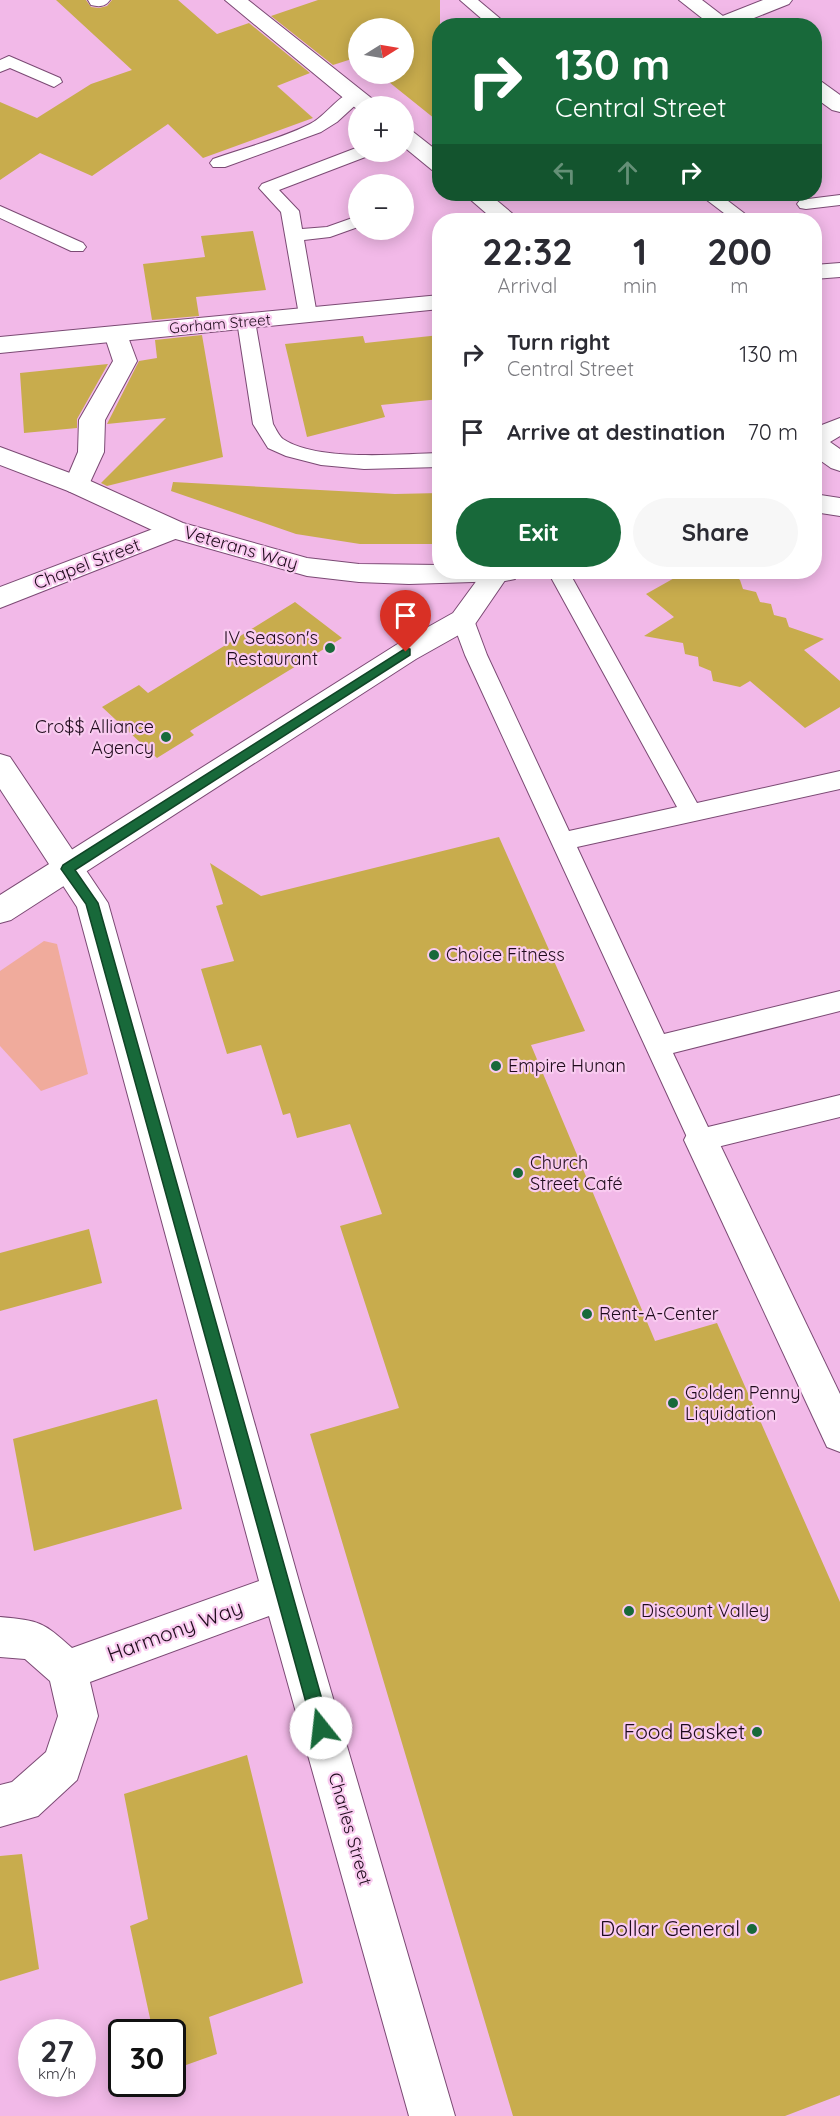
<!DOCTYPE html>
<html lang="en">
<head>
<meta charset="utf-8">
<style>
	:root { --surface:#fff; --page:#f7f7f7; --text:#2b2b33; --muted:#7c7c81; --accent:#18693a }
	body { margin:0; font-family:Quicksand,sans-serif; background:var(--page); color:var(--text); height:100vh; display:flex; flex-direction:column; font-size:22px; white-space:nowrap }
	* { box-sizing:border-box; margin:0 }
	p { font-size:20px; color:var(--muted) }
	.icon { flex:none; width:33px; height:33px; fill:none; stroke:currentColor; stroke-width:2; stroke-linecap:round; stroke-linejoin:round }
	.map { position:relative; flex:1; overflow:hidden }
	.panel { position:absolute; left:432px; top:213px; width:390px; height:366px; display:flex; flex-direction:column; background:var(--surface); border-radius:24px; box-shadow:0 3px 15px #0003 }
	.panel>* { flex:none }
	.guide { position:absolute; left:432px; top:18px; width:390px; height:183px; border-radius:24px; box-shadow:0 3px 15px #0003; background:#18693a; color:#fff; overflow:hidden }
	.needle { width:39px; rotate:79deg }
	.tools { position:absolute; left:348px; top:18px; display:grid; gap:12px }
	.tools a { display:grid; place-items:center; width:66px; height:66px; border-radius:50%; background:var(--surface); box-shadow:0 3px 15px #0003; font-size:30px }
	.speed { position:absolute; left:18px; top:2019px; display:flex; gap:12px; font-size:30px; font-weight:700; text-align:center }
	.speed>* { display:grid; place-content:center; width:78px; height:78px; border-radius:50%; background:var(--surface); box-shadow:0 3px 15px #0003; line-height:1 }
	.speed small { font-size:15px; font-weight:400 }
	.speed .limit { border:3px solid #111; border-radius:9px; background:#fff; color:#111 }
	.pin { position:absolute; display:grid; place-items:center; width:51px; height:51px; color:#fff; margin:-62px -26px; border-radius:50% 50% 50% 0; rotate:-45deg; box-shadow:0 0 6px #0007 }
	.pin .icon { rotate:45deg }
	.me { position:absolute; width:66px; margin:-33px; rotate:344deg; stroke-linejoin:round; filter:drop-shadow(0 0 4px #0008) }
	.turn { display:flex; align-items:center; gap:21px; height:126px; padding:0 24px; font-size:27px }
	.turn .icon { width:78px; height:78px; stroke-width:2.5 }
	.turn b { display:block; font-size:42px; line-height:51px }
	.lanes { display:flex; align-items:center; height:57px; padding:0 24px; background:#0003; justify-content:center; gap:30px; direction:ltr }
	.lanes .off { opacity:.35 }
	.eta { display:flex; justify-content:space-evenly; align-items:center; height:102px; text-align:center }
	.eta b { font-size:36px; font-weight:800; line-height:42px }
	.action { display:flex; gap:12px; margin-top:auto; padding:12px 24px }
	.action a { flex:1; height:69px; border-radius:36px; background:var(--accent); color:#fff; font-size:24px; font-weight:800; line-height:69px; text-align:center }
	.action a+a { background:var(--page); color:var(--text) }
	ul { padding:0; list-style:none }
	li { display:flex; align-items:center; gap:18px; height:78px; padding:0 24px }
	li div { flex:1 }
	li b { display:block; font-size:22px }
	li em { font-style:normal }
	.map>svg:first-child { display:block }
	.green { fill:#f0ab9c }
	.building { fill:#c8ac4d }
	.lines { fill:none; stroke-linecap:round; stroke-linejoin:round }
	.service-casing { stroke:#7b4a74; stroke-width:2 }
	.minor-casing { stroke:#7b4a74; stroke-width:2 }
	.tertiary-casing { stroke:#7b4a74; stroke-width:2 }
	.secondary-casing { stroke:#7b4a74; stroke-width:2 }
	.service { fill:#fff; fill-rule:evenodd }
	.minor { fill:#fff; fill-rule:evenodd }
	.tertiary { fill:#fff; fill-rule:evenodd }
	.secondary { fill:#fff; fill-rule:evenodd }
	.route { fill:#18693a; stroke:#104426; stroke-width:1.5 }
	.poi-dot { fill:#18693a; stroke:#f9cbf0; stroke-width:2 }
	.labels { text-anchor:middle; stroke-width:4.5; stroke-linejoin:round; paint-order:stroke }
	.far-street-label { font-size:15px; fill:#1f0b1c; stroke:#f9cbf0 }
	.street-label { font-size:18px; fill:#1f0b1c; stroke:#f9cbf0 }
	.poi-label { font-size:18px; fill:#1f0b1c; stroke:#f9cbf0; text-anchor:start }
	.near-street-label { font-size:21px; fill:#1f0b1c; stroke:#f9cbf0 }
	.near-poi-label { font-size:21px; fill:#1f0b1c; stroke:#f9cbf0; text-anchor:end }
</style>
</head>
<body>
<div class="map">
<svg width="840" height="2116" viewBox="0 0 840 2116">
	<rect width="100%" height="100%" fill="#f2b9e8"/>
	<polygon class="green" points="44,941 57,944 88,1074 41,1091 0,1046 0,971"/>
	<g class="building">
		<polygon points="56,0 86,0 91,7 99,8 107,6 112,0 178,0 217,34 249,23 310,73 277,86 313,118 203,158 168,124 92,176 40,153 0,180 0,102 37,118 91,84 132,70"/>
		<polygon points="318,0 440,0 440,123 379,74 404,74 404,28 358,28 358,57 333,65 271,16"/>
		<polygon points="253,231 266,290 196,297 199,316 152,320 143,264 205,257 201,236"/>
		<polygon points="202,335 223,457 107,486 101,483 166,418 107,424 139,361 157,358 155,340"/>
		<polygon points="440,335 440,399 381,405 385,417 307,437 285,344 363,336 365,343"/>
		<polygon points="108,364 77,419 77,428 24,433 20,373"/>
		<polygon points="173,482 395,494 440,493 440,544 360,544 296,534 171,491"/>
		<polygon points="685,572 730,572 740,580 743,589 756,592 760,602 771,604 774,615 786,618 789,627 824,639 804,650 840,681 840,707 805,728 750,681 740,687 713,681 711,671 699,666 698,657 685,654 683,643 644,636 674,617 646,594"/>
		<polygon points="295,602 342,638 190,731 194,735 157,758 102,707 139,685 148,693"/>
		<polygon points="499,837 585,1031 531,1045 655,1341 717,1323 840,1602 840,2095 785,2116 513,2116 310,1434 399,1408 340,1226 382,1214 350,1124 297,1138 290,1113 283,1115 261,1045 227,1054 201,969 234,961 216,906 223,904 210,863 261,896"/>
		<polygon points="89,1229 102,1283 0,1311 0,1253"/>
		<polygon points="157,1399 182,1509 34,1551 13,1439"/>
		<polygon points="247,1755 303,1983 209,2017 217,2054 172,2070 172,2032 153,2032 130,1926 148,1919 124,1794"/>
		<polygon points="22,1854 39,1969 0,1981 0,1856"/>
	</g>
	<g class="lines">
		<g class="service-casing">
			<g id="service">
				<polygon points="460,0 478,0 509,26 490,26"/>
				<polygon points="9,56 60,78 62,82 54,87 10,68 0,72 0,60"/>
				<path d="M355 91 363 96 361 100 337 122 321 132 225 167H213L210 163 213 159C244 148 280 139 310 124 326 116 338 95 355 91Z"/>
				<polygon points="356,148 358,148 358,152 371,152 368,156 279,190 299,211 302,229 327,227 358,216 358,227 330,237 304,240 317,315 315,319 301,319 299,315 281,212 259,188 262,184"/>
				<polygon points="699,194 719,194 753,220 733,220"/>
				<polygon points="840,195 840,205 806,209 800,208 797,204 800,200"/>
				<polygon points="0,206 83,243 86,247 83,251 71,251 0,218"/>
				<path d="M246 315 253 317 255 321 273 424C276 429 279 436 283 439 317 462 400 454 440 453V467L364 469 321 465 286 456 268 448 253 424 237 321 239 317Z"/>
				<polygon points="548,572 569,572 697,803 840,771 840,789 577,847 664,1034 840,991 840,1011 673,1053 708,1127 840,1095 840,1117 701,1151 692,1148 465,655 452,620 455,615 463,612 471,615 474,620 487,655 569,831 677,807"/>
			</g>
		</g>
		<g class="minor-casing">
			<g id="minor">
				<path d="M88 0H110C105 7 99 7 91 5Z"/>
				<polygon points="763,0 792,0 789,4 734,26 713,26 712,23 715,19"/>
				<polygon points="116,326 125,329 137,361 105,420 104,452 86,491 77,494 68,491 64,485 78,452 79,420 113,361 104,334 107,329"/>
				<polygon points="174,521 183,524 187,530 183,536 0,608 0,587"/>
				<path d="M0 754 10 757 108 903 302 1592 455 2116H409L269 1616 90 1682 98 1716 77 1780 38 1816 0 1827V1785L12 1782 46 1752 58 1716 50 1681 25 1659 0 1657V1617C40 1621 42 1621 72 1648L259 1581 77 907 0 789Z"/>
				<polygon points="701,1125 713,1130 840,1394 840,1452 827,1447 684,1140 689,1130"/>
			</g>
		</g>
		<g class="tertiary-casing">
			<polygon id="tertiary" points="483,572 510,573 473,627 416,659 11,920 0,923 0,895 396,645 453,613"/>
		</g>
		<g class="secondary-casing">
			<g id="secondary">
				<polygon points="225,0 248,0 375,101 378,106 358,106 358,110"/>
				<polygon points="679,0 702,0 736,26 712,26"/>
				<polygon points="814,81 822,82 840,95 840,112 832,110 814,97"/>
				<polygon points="404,129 412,131 440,153 440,172 432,170 404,147"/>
				<polygon points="464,194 489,194 520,220 494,220"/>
				<polygon points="840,263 840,277 814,279 814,265"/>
				<polygon points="440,295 440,309 0,353 0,337"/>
				<polygon points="840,418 840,436 830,442 840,449 840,471 831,468 814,456 814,428"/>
				<polygon points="0,447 86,479 183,523 307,558 359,564 440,565 440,572 519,572 515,579 505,581 409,584 359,582 307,576 165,536 68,491 0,465"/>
				<polygon points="814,494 840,498 840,516 814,512"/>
			</g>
		</g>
		<use href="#service" class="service"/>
		<use href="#minor" class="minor"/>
		<use href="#tertiary" class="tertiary"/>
		<use href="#secondary" class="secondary"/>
	</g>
	<polygon class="route" points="406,648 410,649 410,655 75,870 98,903 330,1728 327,1734 321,1737 315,1734 313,1728 86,904 61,869 63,865"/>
	<g class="poi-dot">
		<circle cx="330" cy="648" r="6"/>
		<circle cx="166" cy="737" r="6"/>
		<circle cx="434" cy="955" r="6"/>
		<circle cx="496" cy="1066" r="6"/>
		<circle cx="518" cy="1173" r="6"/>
		<circle cx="587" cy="1314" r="6"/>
		<circle cx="673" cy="1403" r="6"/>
		<circle cx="629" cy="1611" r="6"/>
		<circle cx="757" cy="1732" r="6"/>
		<circle cx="752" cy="1929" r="6"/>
	</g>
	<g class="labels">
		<g class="far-street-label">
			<text transform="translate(220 324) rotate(-5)" y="5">Gorham Street</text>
		</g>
		<g class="street-label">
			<text transform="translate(241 548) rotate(16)" y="6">Veterans Way</text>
			<text transform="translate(87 564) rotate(-21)" y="6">Chapel Street</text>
			<text transform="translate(350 1829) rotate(74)" y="6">Charles Street</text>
		</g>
		<g class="poi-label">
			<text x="318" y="644" text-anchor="end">IV Season's<tspan x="318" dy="21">Restaurant</tspan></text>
			<text x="154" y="733" text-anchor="end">Cro$$ Alliance<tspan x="154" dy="21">Agency</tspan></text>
			<text x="446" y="961">Choice Fitness</text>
			<text x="508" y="1072">Empire Hunan</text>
			<text x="530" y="1169">Church<tspan x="530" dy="21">Street Café</tspan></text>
			<text x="599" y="1320">Rent-A-Center</text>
			<text x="685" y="1399">Golden Penny<tspan x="685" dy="21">Liquidation</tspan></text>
			<text x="641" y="1617">Discount Valley</text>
		</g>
		<g class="near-street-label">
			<text transform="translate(175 1631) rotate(-20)" y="7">Harmony Way</text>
		</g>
		<g class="near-poi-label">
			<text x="745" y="1739">Food Basket</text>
			<text x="740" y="1936">Dollar General</text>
		</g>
	</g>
</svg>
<div class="tools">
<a><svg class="needle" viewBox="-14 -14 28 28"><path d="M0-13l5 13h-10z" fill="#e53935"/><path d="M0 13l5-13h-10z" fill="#7c7c81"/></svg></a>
<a>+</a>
<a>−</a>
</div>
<div class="speed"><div>27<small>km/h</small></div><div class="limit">30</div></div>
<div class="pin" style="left:406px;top:652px;background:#d93025"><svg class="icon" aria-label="arrive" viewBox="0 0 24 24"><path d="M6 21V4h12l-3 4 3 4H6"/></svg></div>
<svg class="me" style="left:321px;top:1728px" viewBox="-20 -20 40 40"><circle r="19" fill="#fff"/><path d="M0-13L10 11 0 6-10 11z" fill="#18693a"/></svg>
<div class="guide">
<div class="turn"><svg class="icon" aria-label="right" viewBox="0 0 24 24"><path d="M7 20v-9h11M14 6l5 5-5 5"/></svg><div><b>130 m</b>Central Street</div></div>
<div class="lanes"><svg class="icon off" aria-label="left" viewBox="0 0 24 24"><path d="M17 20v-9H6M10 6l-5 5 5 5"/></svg><svg class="icon off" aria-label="ahead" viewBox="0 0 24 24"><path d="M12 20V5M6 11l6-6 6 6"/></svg><svg class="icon" aria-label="right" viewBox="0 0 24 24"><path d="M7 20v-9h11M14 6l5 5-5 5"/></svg></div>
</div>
<section class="panel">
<div class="eta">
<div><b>22:32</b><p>Arrival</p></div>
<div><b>1</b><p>min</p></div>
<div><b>200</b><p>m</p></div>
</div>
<ul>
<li><svg class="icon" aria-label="right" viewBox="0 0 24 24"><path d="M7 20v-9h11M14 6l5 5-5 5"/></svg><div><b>Turn right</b><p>Central Street</p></div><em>130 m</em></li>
<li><svg class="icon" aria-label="arrive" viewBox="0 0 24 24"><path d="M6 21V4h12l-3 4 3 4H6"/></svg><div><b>Arrive at destination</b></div><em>70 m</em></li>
</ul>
<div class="action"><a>Exit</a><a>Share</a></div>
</section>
</div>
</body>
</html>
